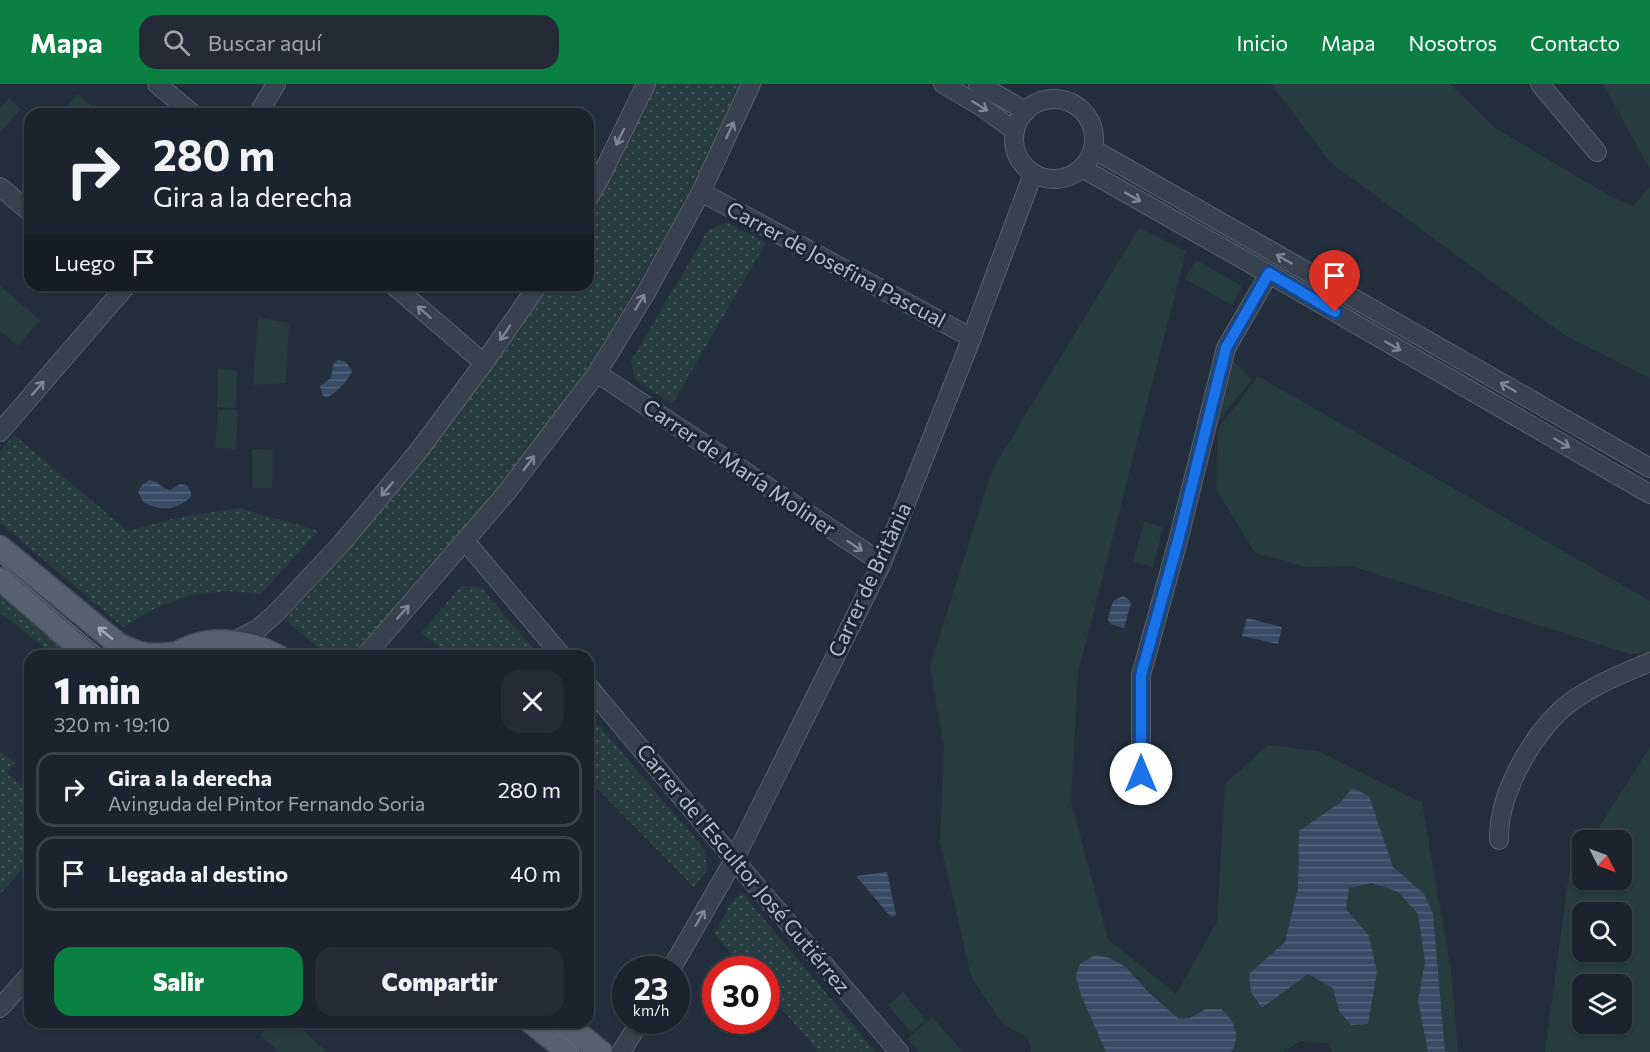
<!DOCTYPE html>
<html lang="es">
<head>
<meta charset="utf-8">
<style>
	:root { --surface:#1b232e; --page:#242b36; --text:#f1f3f6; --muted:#a0a4aa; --line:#39404a; --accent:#0b8043 }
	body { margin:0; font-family:Commissioner,sans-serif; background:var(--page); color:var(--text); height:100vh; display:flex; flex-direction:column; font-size:22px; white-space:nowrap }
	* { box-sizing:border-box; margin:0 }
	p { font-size:20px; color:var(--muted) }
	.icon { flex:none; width:33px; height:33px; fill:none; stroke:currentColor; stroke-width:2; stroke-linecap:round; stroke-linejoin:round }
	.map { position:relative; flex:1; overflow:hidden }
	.side { position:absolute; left:24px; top:566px; width:570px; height:378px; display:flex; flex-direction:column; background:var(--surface); border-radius:18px; box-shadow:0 2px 4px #0004,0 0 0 2px var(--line) }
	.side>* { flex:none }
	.guide { position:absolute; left:24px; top:24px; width:570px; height:183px; border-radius:18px; box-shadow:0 2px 4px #0004,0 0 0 2px var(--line); background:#1b232e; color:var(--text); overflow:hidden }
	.needle { width:39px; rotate:132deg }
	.fabs { position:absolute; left:1572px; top:746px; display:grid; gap:12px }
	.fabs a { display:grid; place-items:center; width:60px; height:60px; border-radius:12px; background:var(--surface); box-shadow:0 2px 4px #0004,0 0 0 2px var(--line); font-size:30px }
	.speed { position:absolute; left:612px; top:872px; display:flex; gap:12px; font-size:30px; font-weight:700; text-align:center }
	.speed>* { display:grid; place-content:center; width:78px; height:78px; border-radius:50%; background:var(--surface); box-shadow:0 2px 4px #0004,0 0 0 2px var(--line); line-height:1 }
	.speed small { font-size:15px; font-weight:400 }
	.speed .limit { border:9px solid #d22; background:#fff; color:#111 }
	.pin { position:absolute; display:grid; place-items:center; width:51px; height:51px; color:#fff; margin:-62px -26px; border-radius:50% 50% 50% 0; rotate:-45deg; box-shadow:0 0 6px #0007 }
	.pin .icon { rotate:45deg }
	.me { position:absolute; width:66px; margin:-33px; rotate:0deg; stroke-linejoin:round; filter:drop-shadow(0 0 4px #0008) }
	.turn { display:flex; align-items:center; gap:21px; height:126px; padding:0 30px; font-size:27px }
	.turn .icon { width:78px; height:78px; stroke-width:2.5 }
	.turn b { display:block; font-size:42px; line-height:51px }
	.then { display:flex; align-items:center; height:57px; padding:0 30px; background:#0003; gap:12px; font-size:22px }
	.round { display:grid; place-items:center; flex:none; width:63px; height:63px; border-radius:18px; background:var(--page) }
	.head { display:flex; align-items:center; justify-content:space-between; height:102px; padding:0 30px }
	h1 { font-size:36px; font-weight:800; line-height:45px }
	.action { display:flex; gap:12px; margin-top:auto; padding:12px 30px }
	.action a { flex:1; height:69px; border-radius:18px; background:var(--accent); color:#fff; font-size:24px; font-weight:800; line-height:69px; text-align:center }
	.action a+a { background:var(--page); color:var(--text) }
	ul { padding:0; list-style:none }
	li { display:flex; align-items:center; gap:18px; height:75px; margin:0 12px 9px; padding:0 18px; border:3px solid var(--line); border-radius:18px }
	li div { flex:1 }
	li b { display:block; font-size:22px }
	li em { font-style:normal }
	header { display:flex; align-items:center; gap:36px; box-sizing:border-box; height:84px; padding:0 30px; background:var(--accent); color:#fff }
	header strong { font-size:28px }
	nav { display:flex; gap:33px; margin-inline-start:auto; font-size:21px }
	.search { width:420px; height:54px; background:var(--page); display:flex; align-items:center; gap:15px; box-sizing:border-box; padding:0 21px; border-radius:18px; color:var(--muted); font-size:22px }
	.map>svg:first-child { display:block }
	.grass { fill:#263c3f; fill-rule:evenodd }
	.park { fill:url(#park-dots) }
	.water { fill:url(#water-rules) }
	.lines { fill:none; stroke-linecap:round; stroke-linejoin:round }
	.minor-casing { stroke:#565f6c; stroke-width:20 }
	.major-casing { stroke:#414a57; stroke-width:25 }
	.minor { stroke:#38414e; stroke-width:18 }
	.major { stroke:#56606e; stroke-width:22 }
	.tram { stroke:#5a6575; stroke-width:1.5 }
	.oneway { stroke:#7c8592 }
	.oneway2 { stroke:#a1aab7 }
	.route-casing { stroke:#114b97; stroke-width:15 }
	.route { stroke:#1a73e8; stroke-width:10 }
	.labels { text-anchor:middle; stroke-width:6; stroke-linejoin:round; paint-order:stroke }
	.street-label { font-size:21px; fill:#b4bcc9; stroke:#1d2633 }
</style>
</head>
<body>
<header>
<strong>Mapa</strong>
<div class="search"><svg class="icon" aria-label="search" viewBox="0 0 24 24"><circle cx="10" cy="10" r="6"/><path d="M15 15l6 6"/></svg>Buscar aquí</div>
<nav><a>Inicio</a><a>Mapa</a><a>Nosotros</a><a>Contacto</a></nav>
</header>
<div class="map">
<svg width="1650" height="968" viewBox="0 0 1650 968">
	<defs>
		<pattern id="park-dots" width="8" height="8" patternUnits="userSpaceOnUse" patternTransform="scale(1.5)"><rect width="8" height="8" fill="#263c3f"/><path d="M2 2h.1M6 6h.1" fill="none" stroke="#435659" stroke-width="1.8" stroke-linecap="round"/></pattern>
		<pattern id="water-rules" width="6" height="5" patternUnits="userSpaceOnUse" patternTransform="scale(1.5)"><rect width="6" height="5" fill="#394c67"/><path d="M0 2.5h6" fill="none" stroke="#53647b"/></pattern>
	</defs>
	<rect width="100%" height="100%" fill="#242f3e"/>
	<g class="grass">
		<polygon points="1271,0 1450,0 1495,44 1610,112 1633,122 1650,103 1650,294 1563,250 1330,78"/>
		<polygon points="1603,0 1650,0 1650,85"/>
		<polygon points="77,10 102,30 60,30"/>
		<polygon points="9,14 21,25 0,49 0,24"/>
		<polygon points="1139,144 1186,167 1078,589 1071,718 1108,855 1176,910 1217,838 1225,700 1268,661 1318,667 1422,719 1452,893 1458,968 1332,968 1328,960 1301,957 1283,968 1031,968 1028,954 1004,941 972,895 940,759 944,664 930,582 992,386"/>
		<polygon points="1196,176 1242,202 1232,221 1185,195"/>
		<polygon points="0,202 40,236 18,262 0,247"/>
		<polygon points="258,234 289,239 286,299 253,301"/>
		<polygon points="1231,274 1252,296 1215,341"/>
		<polygon points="218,285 237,287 236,324 217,323"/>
		<polygon points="1258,292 1650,517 1650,569 1630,570 1351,482 1306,483 1255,469 1216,405 1218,345"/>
		<polygon points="218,326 238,326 236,365 215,364"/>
		<polygon points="252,365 273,366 272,404 253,404"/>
		<polygon points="1144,438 1163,443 1153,483 1133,478"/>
		<path d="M1650 663V968H1545L1569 790 1582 769V795H1622V756H1591ZM1582 828H1622V867H1582ZM1582 900H1622V939H1582Z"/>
		<polygon points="903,908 926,936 911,949 888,921"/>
		<polygon points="932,933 963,968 919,968 907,955"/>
		<polygon points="272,938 293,938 327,968 279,968 260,951"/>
	</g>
	<g class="park">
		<polygon points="655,0 743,0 717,54 667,149 586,289 509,397 359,571 327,571 285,536 389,413 546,201 588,201 588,129 608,95"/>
		<polygon points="728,139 766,159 672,320 636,296 631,277 709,145"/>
		<polygon points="14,351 128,447 176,434 240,424 318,447 261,510 226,507 187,512 154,525 123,543 0,439 0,368"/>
		<polygon points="461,502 481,503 539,571 450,571 421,549"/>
		<polygon points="0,506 76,571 53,571 0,528"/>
		<polygon points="588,629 705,766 707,786 694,803 588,695"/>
		<polygon points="0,668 16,679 7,689 30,709 30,776 0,810"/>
		<polygon points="741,808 876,968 818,968 809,956 767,908 766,885 745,885 714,850 732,818"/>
	</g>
	<g class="water">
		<path d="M338 276 346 278 352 287C346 299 339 306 328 313L323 312 320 302 331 294 333 281Z"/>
		<path d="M149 396C158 397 162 405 171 406L180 400 188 402 191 409V413C175 427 162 426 144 419L138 408 142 401Z"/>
		<polygon points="1123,512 1128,515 1131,519 1124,544 1110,540 1108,535 1113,517"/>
		<polygon points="1247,534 1282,543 1278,560 1242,552"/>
		<polygon points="1352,704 1369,712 1393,783 1424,810 1433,830 1445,968 1428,968 1418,917 1425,878 1418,830 1398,808 1372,799 1349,804 1346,825 1369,852 1377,888 1368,940 1351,941 1339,927 1333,904 1308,890 1262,924 1251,908 1249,890 1285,858 1298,805 1299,747 1341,718"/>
		<polygon points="887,788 896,831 891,833 856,792"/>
		<path d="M1095 871 1110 874 1126 883 1148 908 1179 935 1190 934 1206 925H1221C1234 936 1242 952 1231 968H1106L1081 911 1076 892 1080 880Z"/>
	</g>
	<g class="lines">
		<g class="minor-casing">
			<g id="minor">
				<polyline points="157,0 193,30"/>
				<polyline points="943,0 982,23 1015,47"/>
				<polyline points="978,0 1026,27"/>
				<polyline points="1540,0 1597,68"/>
				<circle cx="1054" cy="55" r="40"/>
				<polyline points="258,30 276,0"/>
				<polyline points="1093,65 1650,384"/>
				<polyline points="1082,84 1269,190 1650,410"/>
				<polyline points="0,103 30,128"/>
				<polyline points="701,108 972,254"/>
				<polyline points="588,115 599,96 646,0"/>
				<polyline points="393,201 484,279"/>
				<polyline points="597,289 882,479"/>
				<polyline points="0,348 127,201"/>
				<polyline points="465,457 562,572"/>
				<polyline points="234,557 258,545 277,528 342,459 417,369 484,279 538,201"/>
				<polyline points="365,572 507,408 597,289 648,205 701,108 751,0"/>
				<polyline points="588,602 754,799 899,968"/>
				<polyline points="1141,690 1141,591 1178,457 1226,264 1269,190"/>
				<path d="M1499 756C1498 712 1529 656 1561 626 1583 605 1622 590 1650 578"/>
				<polyline points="671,885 734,776 882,479 965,271 1033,90"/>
				<polyline points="0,924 30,890"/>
				<polyline points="621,968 641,936"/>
			</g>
		</g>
		<g class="major-casing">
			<g id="major">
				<path d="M0 463 118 560C144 573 150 572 178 569"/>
				<polyline points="0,495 89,572"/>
				<path d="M174 572C205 549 247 556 278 572"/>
				<polyline points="531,938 568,968"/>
				<polyline points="564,938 601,968"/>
			</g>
		</g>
		<use href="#minor" class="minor"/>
		<use href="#major" class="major"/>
		<g class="tram">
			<polyline points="0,479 109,572"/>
			<polyline points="546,938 582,968"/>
		</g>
	</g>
	<defs><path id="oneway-shaft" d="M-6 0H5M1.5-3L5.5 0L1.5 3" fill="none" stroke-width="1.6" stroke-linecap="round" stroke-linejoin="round" transform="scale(1.5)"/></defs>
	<g class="oneway">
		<use href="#oneway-shaft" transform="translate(980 22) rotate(32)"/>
		<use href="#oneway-shaft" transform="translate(730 46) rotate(-65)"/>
		<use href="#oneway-shaft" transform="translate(620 53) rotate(116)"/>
		<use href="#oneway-shaft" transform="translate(1133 113) rotate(29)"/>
		<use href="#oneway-shaft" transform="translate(1284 175) rotate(-150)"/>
		<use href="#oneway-shaft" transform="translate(640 218) rotate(-59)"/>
		<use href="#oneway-shaft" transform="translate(424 228) rotate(-139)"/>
		<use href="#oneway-shaft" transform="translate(505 249) rotate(125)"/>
		<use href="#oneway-shaft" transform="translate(1393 262) rotate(30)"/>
		<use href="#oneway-shaft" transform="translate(1508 303) rotate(-150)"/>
		<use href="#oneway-shaft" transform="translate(38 304) rotate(-49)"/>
		<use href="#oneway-shaft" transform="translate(1562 359) rotate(30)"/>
		<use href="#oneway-shaft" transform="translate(529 379) rotate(-53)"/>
		<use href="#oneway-shaft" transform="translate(387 405) rotate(130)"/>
		<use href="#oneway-shaft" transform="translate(855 462) rotate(34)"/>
		<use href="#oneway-shaft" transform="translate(403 528) rotate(-49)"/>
		<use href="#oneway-shaft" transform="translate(700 834) rotate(-60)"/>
	</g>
	<use class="oneway2" href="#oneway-shaft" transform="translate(105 549) rotate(-141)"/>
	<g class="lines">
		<g class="route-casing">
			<polyline id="route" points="1141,690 1141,591 1178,457 1226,264 1269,189 1335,228"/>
		</g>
		<use href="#route" class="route"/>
	</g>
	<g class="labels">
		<g class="street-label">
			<text transform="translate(836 181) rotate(28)" y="7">Carrer de Josefina Pascual</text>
			<text transform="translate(739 384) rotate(34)" y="7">Carrer de María Moliner</text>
			<text transform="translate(870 496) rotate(-65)" y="7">Carrer de Britània</text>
			<text transform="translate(743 785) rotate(50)" y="7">Carrer de l'Escultor José Gutiérrez</text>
		</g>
	</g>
</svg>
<div class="fabs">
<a><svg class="needle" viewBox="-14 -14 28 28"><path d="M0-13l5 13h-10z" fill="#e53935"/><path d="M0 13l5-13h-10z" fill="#a0a4aa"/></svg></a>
<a><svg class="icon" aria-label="search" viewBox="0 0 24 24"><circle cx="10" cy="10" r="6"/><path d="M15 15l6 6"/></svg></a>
<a><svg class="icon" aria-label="layers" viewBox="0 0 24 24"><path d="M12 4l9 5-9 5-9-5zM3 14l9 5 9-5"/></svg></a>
</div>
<div class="speed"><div>23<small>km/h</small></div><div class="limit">30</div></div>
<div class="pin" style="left:1335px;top:228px;background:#d93025"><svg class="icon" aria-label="arrive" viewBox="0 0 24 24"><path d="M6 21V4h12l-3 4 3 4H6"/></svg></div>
<svg class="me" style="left:1141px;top:690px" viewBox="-20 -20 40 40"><circle r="19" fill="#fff"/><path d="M0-13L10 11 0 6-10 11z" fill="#1a73e8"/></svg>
<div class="guide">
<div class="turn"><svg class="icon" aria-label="right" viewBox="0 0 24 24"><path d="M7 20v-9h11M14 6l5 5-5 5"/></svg><div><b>280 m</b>Gira a la derecha</div></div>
<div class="then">Luego<svg class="icon" aria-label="arrive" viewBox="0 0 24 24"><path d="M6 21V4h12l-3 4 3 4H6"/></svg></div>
</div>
<section class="side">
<div class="head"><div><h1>1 min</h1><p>320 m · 19:10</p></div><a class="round"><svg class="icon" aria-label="close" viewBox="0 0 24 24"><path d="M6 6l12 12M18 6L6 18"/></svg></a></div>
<ul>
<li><svg class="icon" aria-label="right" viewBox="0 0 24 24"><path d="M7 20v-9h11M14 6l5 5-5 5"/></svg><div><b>Gira a la derecha</b><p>Avinguda del Pintor Fernando Soria</p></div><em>280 m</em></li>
<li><svg class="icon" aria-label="arrive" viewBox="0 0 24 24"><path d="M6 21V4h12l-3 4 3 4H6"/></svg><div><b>Llegada al destino</b></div><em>40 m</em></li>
</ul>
<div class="action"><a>Salir</a><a>Compartir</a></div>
</section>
</div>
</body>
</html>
